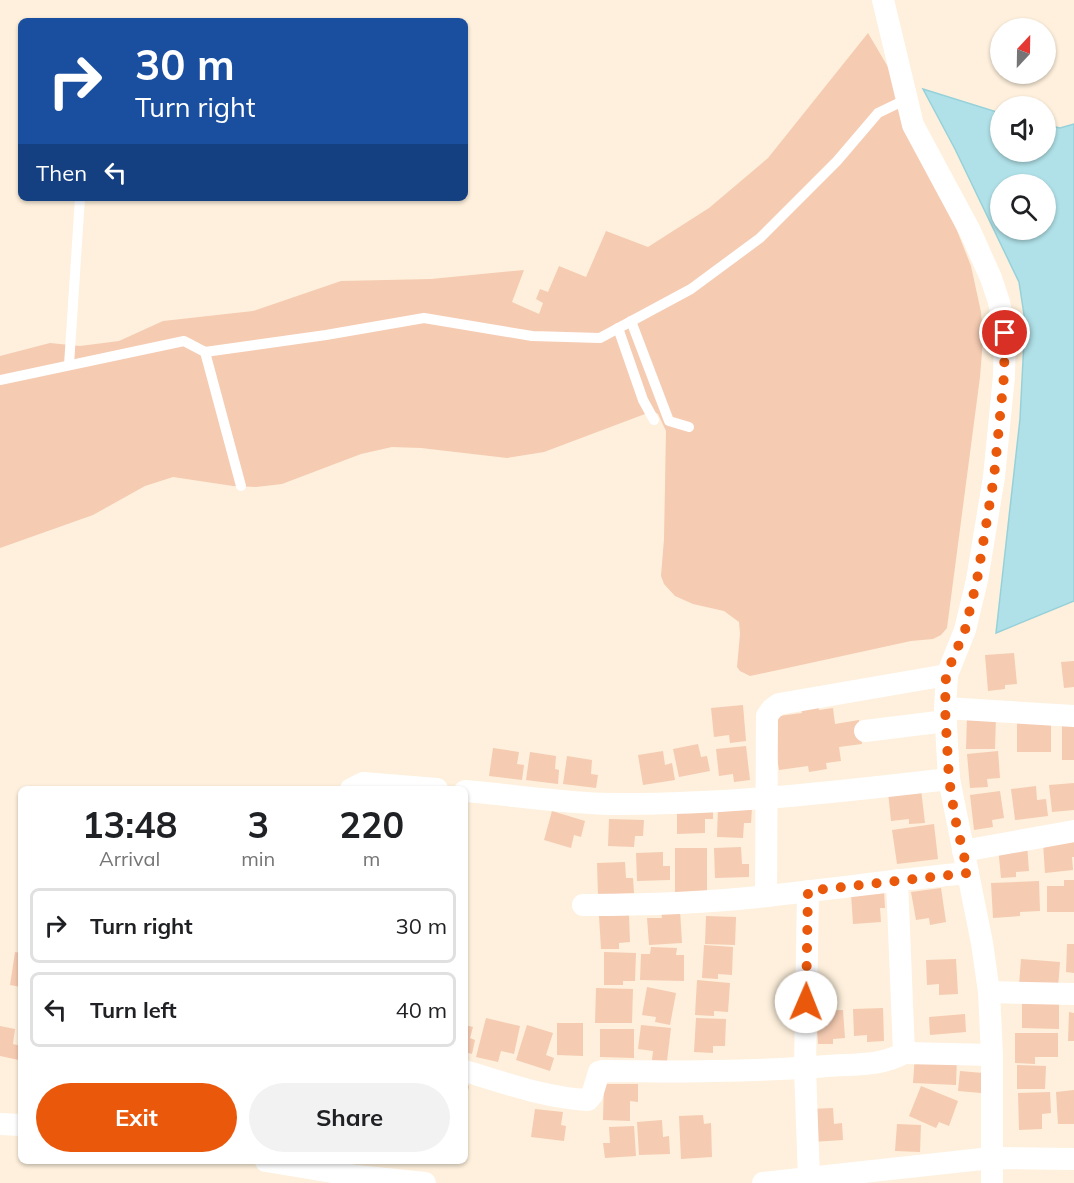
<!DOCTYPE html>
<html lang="en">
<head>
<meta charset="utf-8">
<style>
	:root { --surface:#fff; --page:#f2f2f2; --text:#202124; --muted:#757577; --line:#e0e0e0; --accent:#ea580c }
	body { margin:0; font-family:Mulish,sans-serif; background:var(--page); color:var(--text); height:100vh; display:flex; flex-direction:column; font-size:22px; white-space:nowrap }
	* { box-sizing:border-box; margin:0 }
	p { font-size:20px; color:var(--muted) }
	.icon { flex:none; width:33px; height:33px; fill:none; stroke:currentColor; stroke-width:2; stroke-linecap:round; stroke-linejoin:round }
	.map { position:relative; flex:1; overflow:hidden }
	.details { position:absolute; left:18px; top:786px; width:450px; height:378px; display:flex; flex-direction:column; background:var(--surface); border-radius:9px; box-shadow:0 2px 4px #0004 }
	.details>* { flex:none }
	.banner { position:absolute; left:18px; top:18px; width:450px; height:183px; border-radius:9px; box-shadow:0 2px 4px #0004; background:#1a4fa0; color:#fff; overflow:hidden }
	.needle { width:39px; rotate:22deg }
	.controls { position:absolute; left:990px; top:18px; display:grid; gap:12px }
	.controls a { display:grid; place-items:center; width:66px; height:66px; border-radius:50%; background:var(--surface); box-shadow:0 2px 4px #0004; font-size:30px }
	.pin { position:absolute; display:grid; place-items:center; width:51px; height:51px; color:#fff; margin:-26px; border:3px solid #fff; border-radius:50%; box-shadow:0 2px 6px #0007 }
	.me { position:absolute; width:66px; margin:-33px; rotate:1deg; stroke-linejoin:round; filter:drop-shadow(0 0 4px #0008) }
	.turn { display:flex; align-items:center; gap:21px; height:126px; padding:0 18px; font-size:27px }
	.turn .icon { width:78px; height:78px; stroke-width:2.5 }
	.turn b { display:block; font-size:42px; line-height:51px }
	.then { display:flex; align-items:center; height:57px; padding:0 18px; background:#0003; gap:12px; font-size:22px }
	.eta { display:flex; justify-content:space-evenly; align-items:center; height:102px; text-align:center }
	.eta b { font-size:36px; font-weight:700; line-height:42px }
	.cta { display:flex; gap:12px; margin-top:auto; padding:12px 18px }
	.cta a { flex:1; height:69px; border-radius:36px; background:var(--accent); color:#fff; font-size:24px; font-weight:700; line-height:69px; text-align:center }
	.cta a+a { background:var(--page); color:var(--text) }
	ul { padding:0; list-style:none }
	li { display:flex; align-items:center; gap:18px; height:75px; margin:0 12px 9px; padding:0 6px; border:3px solid var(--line); border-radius:9px }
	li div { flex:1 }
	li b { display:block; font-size:22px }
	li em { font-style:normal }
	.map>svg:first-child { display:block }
	.water { fill:#b0e1e8; stroke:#96d1da; stroke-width:1.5; fill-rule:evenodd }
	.building { fill:#f5cbb2 }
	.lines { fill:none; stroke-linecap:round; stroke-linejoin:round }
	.lane { stroke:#fff; stroke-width:10 }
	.street { stroke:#fff; stroke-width:22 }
	.route { stroke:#ea580c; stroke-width:10; stroke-dasharray:0 18 }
</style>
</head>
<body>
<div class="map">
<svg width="1074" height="1183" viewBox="0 0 1074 1183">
	<rect width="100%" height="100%" fill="#fef0dc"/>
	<path class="water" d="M923 89 1000 113V152H1046V125L1060 128 1074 124V601L996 633 1020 419 1025 321 1019 282 955 149ZM1000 184H1046V230H1000Z"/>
	<g class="building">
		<polygon points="868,33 888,67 956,228 971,266 981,312 983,339 980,377 947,628 941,635 933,639 911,641 750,676 740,671 737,667 740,634 739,622 724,611 693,604 675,596 664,584 661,576 664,539 666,431 658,414 653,411 544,452 507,458 421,448 392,447 361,454 282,484 256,487 233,486 173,477 145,486 93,515 0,548 0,356 50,343 80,346 119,341 163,321 253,311 341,281 431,279 524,270 512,302 539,314 543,303 536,299 540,289 548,292 559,266 586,277 606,231 648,247 709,208 768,158"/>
		<polygon points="1014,653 1017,684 1005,685 1005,689 988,691 985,655"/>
		<polygon points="1074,661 1074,687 1064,688 1061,662"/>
		<polygon points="743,705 746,741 730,743 729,735 714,737 711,708"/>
		<polygon points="818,705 819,710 833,708 835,724 859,720 862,744 839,747 841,761 826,763 827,769 809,772 808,766 779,770 771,717 802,713 801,708"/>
		<polygon points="967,715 996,716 995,749 966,749"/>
		<rect x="1017" y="723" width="34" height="29"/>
		<rect x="1062" y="726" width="12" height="34"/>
		<polygon points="698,744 701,757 707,756 710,771 679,777 673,749"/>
		<polygon points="746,746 750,780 734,782 733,774 719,776 716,749"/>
		<polygon points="493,748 519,752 517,764 524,765 522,780 489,776"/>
		<polygon points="663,751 665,765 672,763 675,780 643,785 638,755"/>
		<polygon points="998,751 1000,778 987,779 988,787 970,788 967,754"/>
		<polygon points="530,752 556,756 555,769 559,770 558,784 526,780"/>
		<polygon points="567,756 592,760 591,774 598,775 596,788 563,784"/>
		<polygon points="1074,783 1074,810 1052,812 1049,785"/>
		<polygon points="1036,786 1037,800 1046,799 1048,816 1015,820 1011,789"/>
		<polygon points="921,789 925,823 909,824 909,819 891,821 888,792"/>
		<polygon points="1000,791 1004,818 992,820 993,827 974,830 970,795"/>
		<polygon points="677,804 713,804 713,819 705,819 705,833 677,834"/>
		<polygon points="718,807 752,808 751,823 744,823 743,838 717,837"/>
		<polygon points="552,811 585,821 581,837 574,835 571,848 544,840"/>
		<polygon points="609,819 644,820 643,836 635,836 634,847 608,846"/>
		<polygon points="934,824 938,859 897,864 892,830"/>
		<polygon points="1074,840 1074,857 1072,857 1073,870 1045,873 1043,843"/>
		<polygon points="1027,844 1029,871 1016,872 1016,877 1001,878 998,846"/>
		<polygon points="741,847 742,864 749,864 749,877 715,878 714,848"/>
		<rect x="675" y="848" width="32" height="46"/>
		<polygon points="663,852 663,866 670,866 670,880 637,881 636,853"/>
		<polygon points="625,862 626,878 633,878 634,893 598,895 597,863"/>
		<polygon points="1064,880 1074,880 1074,912 1047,912 1047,886 1064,886"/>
		<polygon points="1039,881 1040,911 1020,912 1020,916 993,918 991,883"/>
		<polygon points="941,888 946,922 930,925 929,918 916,920 911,892"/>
		<polygon points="884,891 885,908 880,908 881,922 853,924 851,894"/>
		<polygon points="680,910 682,943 649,945 647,918 662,918 661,911"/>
		<polygon points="629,915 630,942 619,943 619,949 601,949 599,916"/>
		<polygon points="706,916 736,917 735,945 705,944"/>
		<polygon points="1067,944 1074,944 1074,973 1066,972"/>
		<polygon points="704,945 733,947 732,975 718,974 718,979 702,978"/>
		<polygon points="651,947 677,948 676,955 684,955 684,981 640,980 641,954 650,954"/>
		<polygon points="15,952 21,953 21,987 10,985"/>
		<polygon points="604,952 636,953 635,981 623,981 623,985 604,985"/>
		<polygon points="956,959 958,994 939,995 939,984 927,985 926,960"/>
		<polygon points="1021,959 1060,962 1058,988 1019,985"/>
		<polygon points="697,980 730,983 728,1012 714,1011 714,1016 695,1015"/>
		<polygon points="647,987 676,993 670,1025 655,1022 656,1017 642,1015"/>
		<polygon points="596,988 633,989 632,1023 595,1023"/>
		<polygon points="1022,996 1059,997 1059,1029 1022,1028"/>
		<polygon points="883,1008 884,1041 867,1042 867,1035 854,1036 853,1009"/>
		<polygon points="843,1010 845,1038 833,1039 833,1044 818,1044 816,1011"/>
		<polygon points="1069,1012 1074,1013 1074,1041 1068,1041"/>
		<polygon points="965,1014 966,1032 930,1035 929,1017"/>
		<polygon points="486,1018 520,1026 514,1054 501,1051 498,1062 476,1057"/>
		<polygon points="696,1018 726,1019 725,1046 713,1046 713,1053 694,1052"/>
		<polygon points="557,1023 583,1023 583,1056 557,1055"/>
		<polygon points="465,1025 473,1027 470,1038 475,1040 472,1054 465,1052"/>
		<polygon points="527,1025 553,1033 546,1055 554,1058 550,1071 516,1060"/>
		<polygon points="641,1025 671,1028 667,1061 652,1060 653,1051 638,1049"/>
		<polygon points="0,1026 15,1029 13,1044 21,1046 19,1060 0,1056"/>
		<polygon points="600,1029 634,1029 634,1058 600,1057"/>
		<polygon points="1015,1033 1058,1033 1058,1057 1035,1057 1035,1064 1015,1063"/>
		<polygon points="915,1055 957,1057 956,1085 913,1083"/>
		<polygon points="1017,1065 1046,1066 1045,1089 1017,1089"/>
		<polygon points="960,1071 983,1073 981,1093 958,1091"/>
		<polygon points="604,1084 638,1084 638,1102 630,1101 630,1121 603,1120"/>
		<polygon points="465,1085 469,1086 466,1100 465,1100"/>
		<polygon points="921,1086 958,1101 949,1126 939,1122 936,1128 909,1116"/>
		<polygon points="1074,1090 1074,1124 1058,1124 1056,1092"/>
		<polygon points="1050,1092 1051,1113 1042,1114 1042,1129 1019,1130 1018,1093"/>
		<polygon points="833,1108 834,1124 842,1123 843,1140 812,1142 810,1109"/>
		<polygon points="535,1109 563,1112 561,1125 566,1126 564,1141 531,1137"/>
		<polygon points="703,1115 704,1124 711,1123 712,1157 681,1159 679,1116"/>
		<polygon points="662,1120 663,1137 669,1136 670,1154 639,1155 637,1122"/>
		<polygon points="897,1124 921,1125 920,1152 895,1151"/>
		<polygon points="634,1126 636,1156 605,1158 603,1143 610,1143 609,1127"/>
	</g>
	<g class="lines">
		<g class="lane">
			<polyline points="631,321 669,421 689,427"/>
			<polyline points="618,328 643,400 654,420"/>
			<polyline points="205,352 241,486"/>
			<polyline points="69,365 80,198"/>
			<polyline points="0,380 184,341 205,352 326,335 424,318 532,336 600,338 691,289 760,238 837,161 878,113 907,99"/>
		</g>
		<g class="street">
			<polyline points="883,0 913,125 970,231 991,278 999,302 1005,333 1004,376 994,477 977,580 965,630 947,675 945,708 949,779 982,943 989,992 992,1055 992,1183"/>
			<polyline points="945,708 1074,716"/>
			<polyline points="865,731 946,721"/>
			<polyline points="351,789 363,783 437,789"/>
			<path d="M465 791C513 795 563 803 611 804 724 805 837 792 949 779"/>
			<polyline points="963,851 1074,831"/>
			<polyline points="897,880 904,1053 992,1055"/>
			<polyline points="808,891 805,1068 809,1179"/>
			<polyline points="766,896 767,716 772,709 779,704 947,675"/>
			<path d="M583 905C644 905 706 903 767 896 834 889 901 879 968 873"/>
			<polyline points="989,992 1074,994"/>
			<path d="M465 1071C505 1083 546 1098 588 1100L592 1095 599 1072 603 1071C678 1072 753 1072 828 1066 854 1064 882 1066 904 1053"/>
			<polyline points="0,1124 21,1125"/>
			<polyline points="266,1161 357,1176 425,1183"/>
			<polyline points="763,1183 991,1158 1074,1159"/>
		</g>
	</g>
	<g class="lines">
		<polyline class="route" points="806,1002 808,891 968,873 955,818 949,779 945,708 946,675 965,630 977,580 994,477 1004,376 1005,333"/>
	</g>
</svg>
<div class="controls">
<a><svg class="needle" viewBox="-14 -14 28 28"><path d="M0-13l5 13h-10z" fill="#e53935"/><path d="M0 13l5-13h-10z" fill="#757577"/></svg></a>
<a><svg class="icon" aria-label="sound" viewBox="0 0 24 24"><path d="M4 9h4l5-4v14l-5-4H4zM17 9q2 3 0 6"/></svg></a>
<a><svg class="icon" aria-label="search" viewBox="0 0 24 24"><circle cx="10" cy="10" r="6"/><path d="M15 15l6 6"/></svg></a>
</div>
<div class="pin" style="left:1005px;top:333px;background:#d93025"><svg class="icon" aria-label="arrive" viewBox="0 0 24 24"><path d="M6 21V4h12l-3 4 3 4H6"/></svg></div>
<svg class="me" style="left:806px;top:1002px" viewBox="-20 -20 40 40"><circle r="19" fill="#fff"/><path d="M0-13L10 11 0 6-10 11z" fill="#ea580c"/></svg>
<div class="banner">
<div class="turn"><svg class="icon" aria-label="right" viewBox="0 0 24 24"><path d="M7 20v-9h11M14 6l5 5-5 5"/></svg><div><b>30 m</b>Turn right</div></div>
<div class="then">Then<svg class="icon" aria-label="left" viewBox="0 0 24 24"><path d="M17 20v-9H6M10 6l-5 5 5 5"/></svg></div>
</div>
<section class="details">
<div class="eta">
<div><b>13:48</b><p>Arrival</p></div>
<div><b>3</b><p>min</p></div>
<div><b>220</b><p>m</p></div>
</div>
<ul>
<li><svg class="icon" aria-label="right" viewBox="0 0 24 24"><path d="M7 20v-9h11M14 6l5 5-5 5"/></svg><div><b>Turn right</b></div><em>30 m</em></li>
<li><svg class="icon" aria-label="left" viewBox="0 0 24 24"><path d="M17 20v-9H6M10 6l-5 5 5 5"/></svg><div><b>Turn left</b></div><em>40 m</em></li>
</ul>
<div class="cta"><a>Exit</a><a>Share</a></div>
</section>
</div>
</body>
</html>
